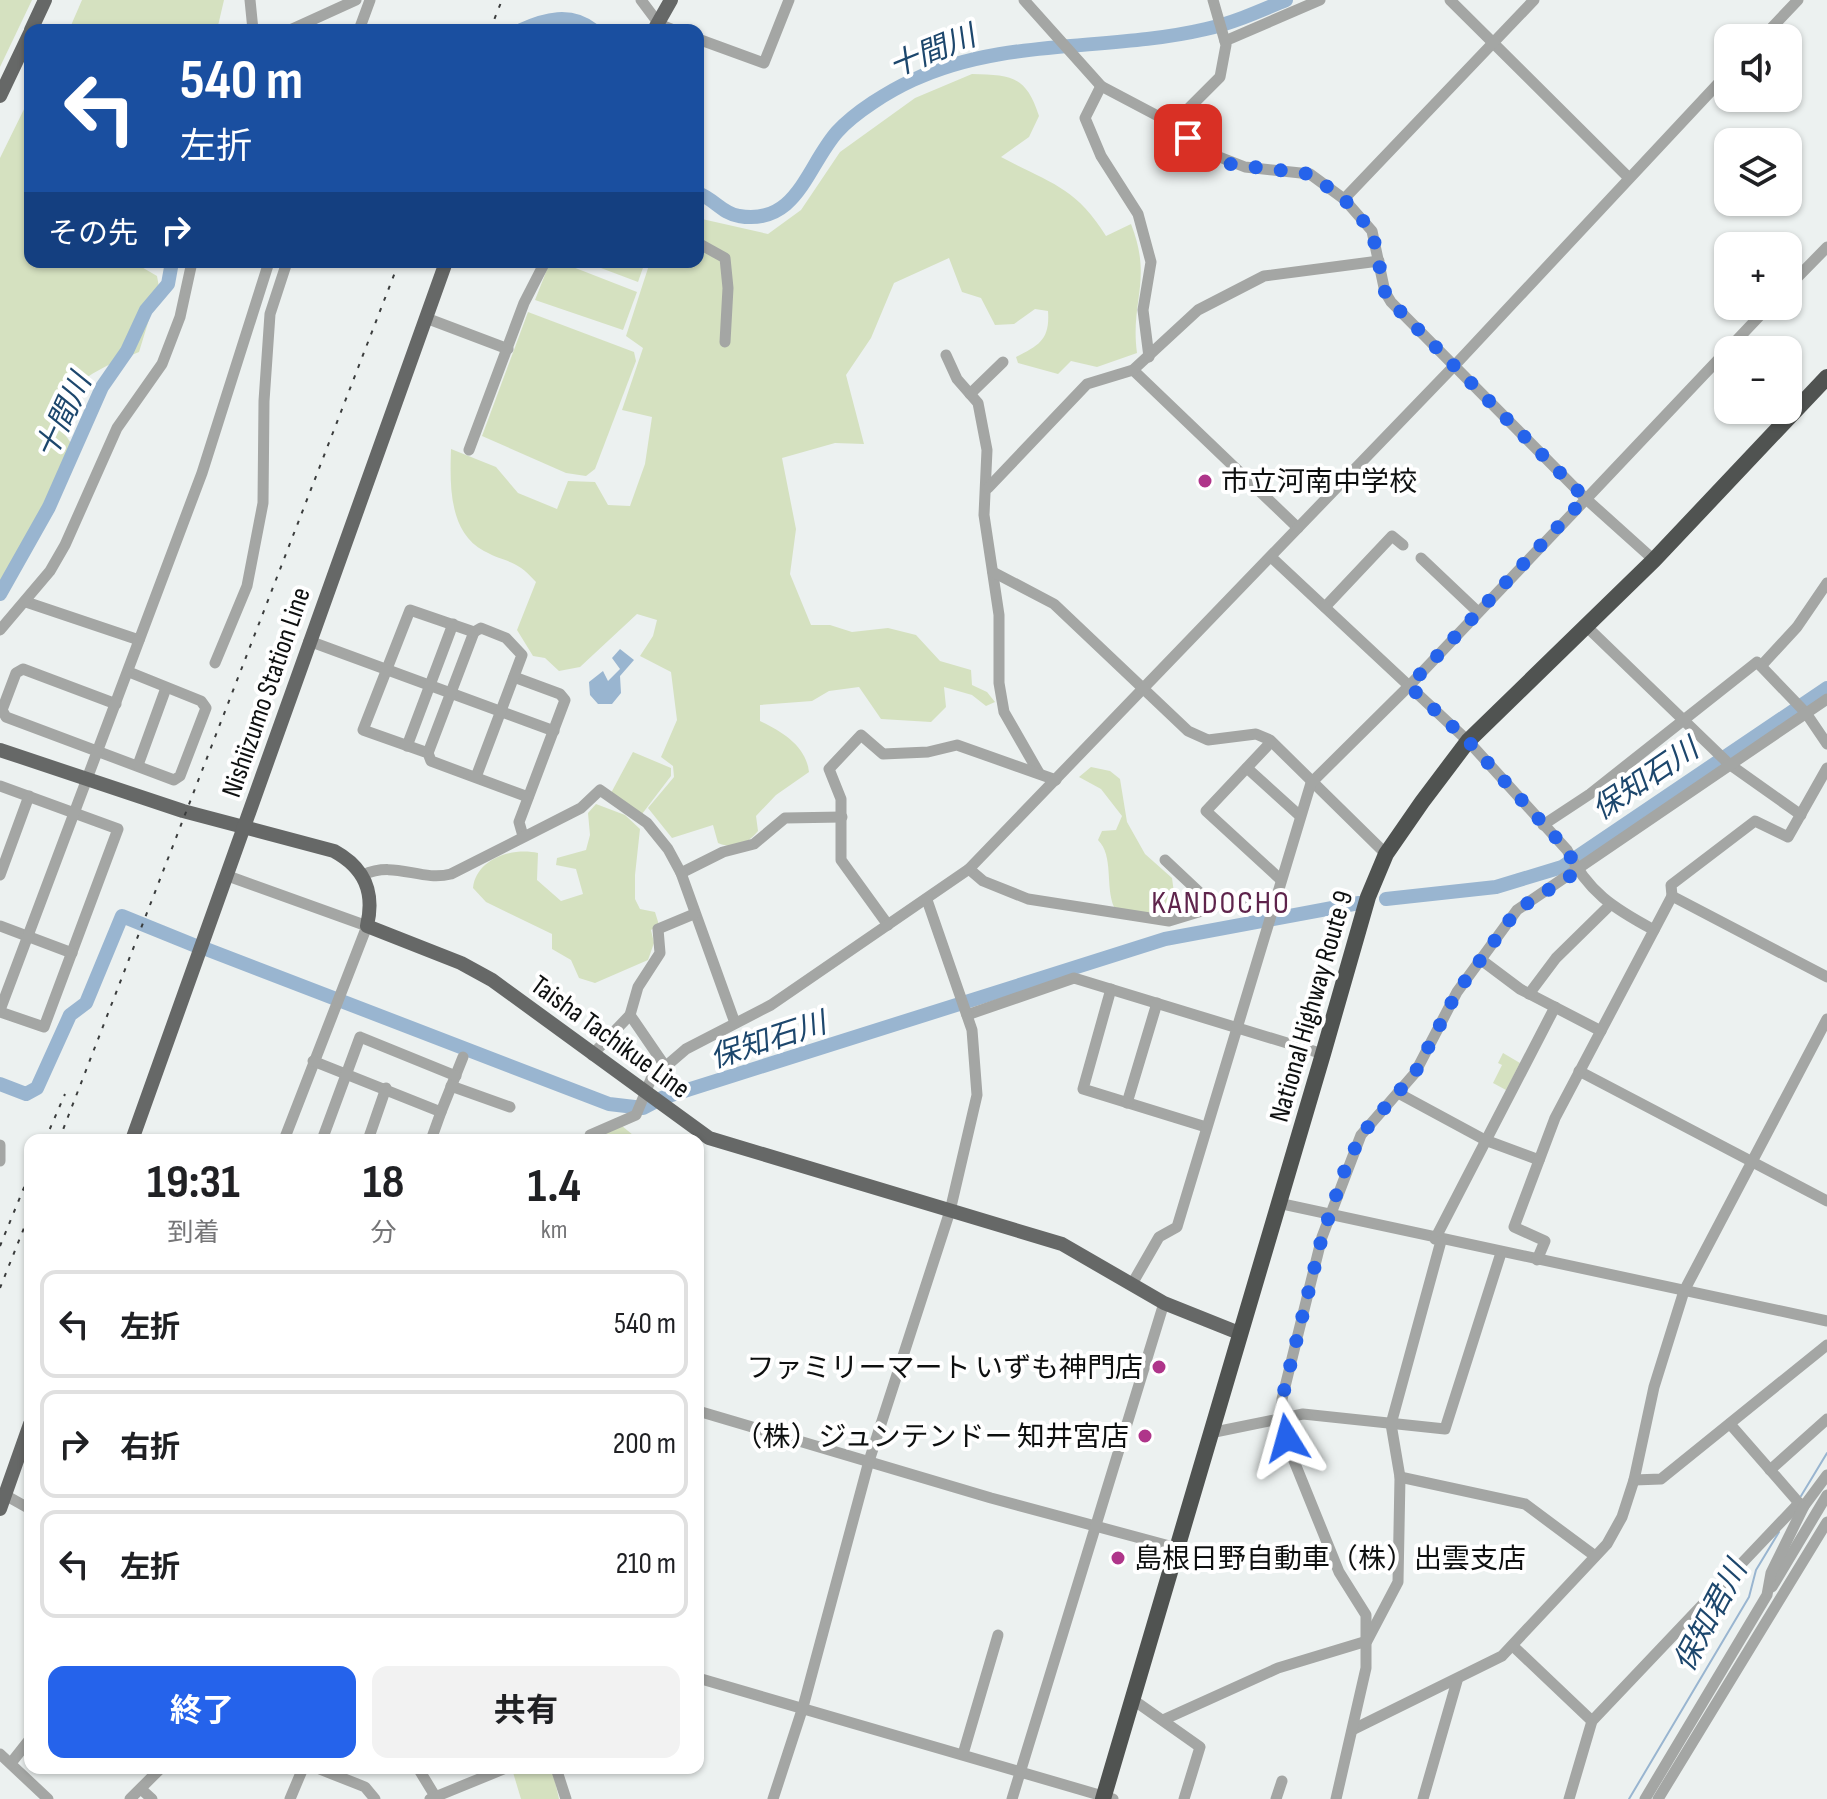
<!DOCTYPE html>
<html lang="ja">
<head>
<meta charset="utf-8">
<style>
	:root { --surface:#fff; --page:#f2f2f2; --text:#202124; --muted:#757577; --line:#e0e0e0; --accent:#2563eb }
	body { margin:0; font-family:"Sofia Sans Condensed","Noto Sans JP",sans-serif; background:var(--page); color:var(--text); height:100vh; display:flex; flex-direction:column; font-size:30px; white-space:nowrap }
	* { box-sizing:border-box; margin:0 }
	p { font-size:26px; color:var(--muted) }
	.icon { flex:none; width:44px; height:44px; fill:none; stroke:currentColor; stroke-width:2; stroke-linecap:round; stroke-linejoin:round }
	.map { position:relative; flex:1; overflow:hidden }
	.side { position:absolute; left:24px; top:1134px; width:680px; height:640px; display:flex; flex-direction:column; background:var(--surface); border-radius:16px; box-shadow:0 2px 6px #0004 }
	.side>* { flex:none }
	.hud { position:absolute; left:24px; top:24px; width:680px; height:244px; border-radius:16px; box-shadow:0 2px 6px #0004; background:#1a4fa0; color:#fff; overflow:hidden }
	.fabs { position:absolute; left:1714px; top:24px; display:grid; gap:16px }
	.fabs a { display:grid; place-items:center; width:88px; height:88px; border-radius:16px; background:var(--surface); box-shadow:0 2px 6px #0004; font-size:40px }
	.pin { position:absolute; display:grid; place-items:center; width:68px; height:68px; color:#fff; margin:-34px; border-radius:16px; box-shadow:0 4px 12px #0006 }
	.me { position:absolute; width:88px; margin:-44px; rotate:352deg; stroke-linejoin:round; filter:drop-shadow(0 0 6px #0008) }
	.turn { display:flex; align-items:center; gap:28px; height:168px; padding:0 24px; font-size:36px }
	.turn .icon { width:104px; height:104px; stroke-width:2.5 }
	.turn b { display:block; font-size:56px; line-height:68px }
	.then { display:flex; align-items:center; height:76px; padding:0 24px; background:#0003; gap:16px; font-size:30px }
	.eta { display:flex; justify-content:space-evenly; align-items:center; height:136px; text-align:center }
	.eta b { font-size:48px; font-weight:700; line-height:56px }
	.cta { display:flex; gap:16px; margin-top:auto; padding:16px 24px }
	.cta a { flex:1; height:92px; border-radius:16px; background:var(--accent); color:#fff; font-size:32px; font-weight:700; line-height:92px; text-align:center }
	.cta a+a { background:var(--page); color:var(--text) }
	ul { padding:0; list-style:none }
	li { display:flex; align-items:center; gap:24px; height:108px; margin:0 16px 12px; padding:0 8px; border:4px solid var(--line); border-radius:16px }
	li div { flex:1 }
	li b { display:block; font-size:30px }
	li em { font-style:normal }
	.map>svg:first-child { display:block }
	.green { fill:#d5e1c0 }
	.water { fill:#99b5d0 }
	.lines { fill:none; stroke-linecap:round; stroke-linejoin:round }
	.stream { stroke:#99b5d0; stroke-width:2 }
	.river { stroke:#99b5d0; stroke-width:14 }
	.minor { stroke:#a4a6a4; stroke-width:11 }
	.major { stroke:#666867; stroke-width:14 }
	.highway { stroke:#505351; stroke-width:16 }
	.rail { stroke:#3a3c3c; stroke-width:2; stroke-dasharray:4 8; stroke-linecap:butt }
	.route { stroke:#2563eb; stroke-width:14; stroke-dasharray:0 25.2 }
	.poi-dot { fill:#af358a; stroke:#fff; stroke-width:3 }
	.labels { text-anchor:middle; stroke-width:8; stroke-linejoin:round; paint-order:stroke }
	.poi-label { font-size:28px; fill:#0e1010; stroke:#fff; text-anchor:start }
	.street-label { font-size:28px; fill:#0e1010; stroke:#fff }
	.water-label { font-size:30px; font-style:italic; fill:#1d476d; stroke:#fff }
	.quarter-label { font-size:32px; letter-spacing:2px; fill:#5f244c; stroke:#fff }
</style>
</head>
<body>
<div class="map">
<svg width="1827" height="1799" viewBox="0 0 1827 1799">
	<rect width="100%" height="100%" fill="#ecf1f0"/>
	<g class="green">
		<polygon points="0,0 32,0 0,67"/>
		<polygon points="82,0 224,0 217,30 69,30"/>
		<path d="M972 74C1012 75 1026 76 1039 116L1029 137 1001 157C1049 183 1075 186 1106 236L1131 224C1153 280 1130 301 1137 353L1097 367 1071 361 1058 374 1018 363 1016 357C1040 345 1050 339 1048 311L1035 309 1014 324 995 325 981 298 962 292 949 258 894 283 871 338 846 375 864 444 835 443 782 458 796 529 790 574 811 625H830L852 632 888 628 916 635 940 661 971 670 972 685 987 692 995 702 986 706 972 695 944 687 946 707 931 722 881 719 859 687 829 691 812 701 760 705V721C783 732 806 746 809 772L776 795 756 816 758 831C746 845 735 850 718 843L713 825 672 838 648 808 674 777 673 766 661 757 677 720 671 672 640 656 653 636 657 620 637 614 580 667 559 671 545 658 533 656 517 630 536 582C515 558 508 564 484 551 448 532 450 483 451 449L496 467 518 493 557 509 568 481 595 482 608 505 630 506 645 464 652 417 622 410 643 348 626 336 650 262H698V221L702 219 768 234 801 210 840 152 915 98Z"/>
		<path d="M30 97V262H133L157 276 159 287 139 352C103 366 66 383 48 420L64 433 77 452 52 513 10 587 0 588V158Z"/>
		<polygon points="550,262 560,262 637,292 623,330 535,300"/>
		<polygon points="585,262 645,262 638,282"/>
		<polygon points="528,312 634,352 636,361 595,469 586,476 566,473 482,436"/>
		<polygon points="633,752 671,768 671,776 642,814 611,793"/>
		<path d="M1091 767 1110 771 1120 779 1127 822 1145 854 1172 878 1174 893 1163 912 1136 913 1114 907C1105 886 1114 856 1098 840L1102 831 1116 830 1122 816 1101 789 1079 777Z"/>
		<path d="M596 804 625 815 640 829 635 875V899L640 909 655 912 659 925 651 930 654 943 648 960 595 983 579 978 571 960 552 949V934L486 902 473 888C476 859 512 847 538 853L537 880 561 901 583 894 576 869 556 865 557 858 586 850 590 835 588 813Z"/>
		<polygon points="1503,1053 1520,1063 1506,1090 1493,1083 1502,1065 1498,1063"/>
		<polygon points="622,1126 633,1135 633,1140 592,1140"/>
		<polygon points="552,1768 559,1799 521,1799 512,1769"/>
	</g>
	<polygon class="water" points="620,649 634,660 620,676 621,693 612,704 598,704 590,695 589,682 603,671 608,681 620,669 612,658"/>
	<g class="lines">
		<g class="stream">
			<polyline points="1801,1496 1827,1453"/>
			<polyline points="1629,1799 1749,1597 1756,1570 1779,1532"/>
		</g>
		<g class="river">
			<path d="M521 30C545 19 571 12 593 30"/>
			<path d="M698 193C714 199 723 214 739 216 797 226 807 166 837 132 855 112 889 91 913 80 1005 37 1108 52 1206 29 1233 23 1260 11 1286 0"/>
			<polyline points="0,594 49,507 102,387 127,351 146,310 168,284 172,262"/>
			<polyline points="1386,899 1496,887 1562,867 1827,688"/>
			<polyline points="206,949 609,1104 643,1108 662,1098 1165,939 1359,903"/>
			<polyline points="0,1084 26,1094 37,1088 70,1015 86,1003 122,916 196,946"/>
		</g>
		<g class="minor">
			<polyline points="250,0 253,30"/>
			<polyline points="641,0 659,24 674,30"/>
			<polyline points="1024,0 1101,86 1173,124 1204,151 1245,167 1310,174 1344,199 1372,231 1385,292 1391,302 1585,498 1654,560"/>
			<polyline points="1450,0 1628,177"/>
			<polyline points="290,30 356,0"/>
			<polyline points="359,30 370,0"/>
			<polyline points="1762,38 1798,0"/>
			<polyline points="698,39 764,63 789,0"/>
			<polyline points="1225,41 1320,0"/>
			<polyline points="1101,86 1085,118 1101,156 1138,214 1151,262 1143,310 1149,357"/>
			<polyline points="1173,124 1220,77 1226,45 1213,0"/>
			<polyline points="1344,199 1534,0"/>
			<polyline points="698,243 725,258 728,288 725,342"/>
			<polyline points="1788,287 1827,247"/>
			<polyline points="426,318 508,349"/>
			<polyline points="946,355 957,379 978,403 987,450 984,515 999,615 999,683 1004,712 1039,773"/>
			<polyline points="1133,370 1298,528"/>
			<polyline points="970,394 1003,362"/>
			<polyline points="469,450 524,303 545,262"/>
			<polyline points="988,488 1087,384 1133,370 1198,310 1264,276 1379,261"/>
			<path d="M1271 557 1468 741 1567 850C1588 892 1613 908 1654 930"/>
			<polyline points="1421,558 1478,612"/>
			<polyline points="993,572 1054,604 1188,731 1208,740 1256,734 1270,740 1386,854"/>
			<polyline points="26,602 139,640"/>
			<polyline points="1325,607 1392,536 1403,545"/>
			<polyline points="1587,627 1729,764 1801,815"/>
			<polyline points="0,630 50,571 65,545 117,428 162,364 180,317 192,262"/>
			<polyline points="309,641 554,731"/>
			<polyline points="215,663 247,586 263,503 264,401 270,314 287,262"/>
			<polyline points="1761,666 1797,627 1827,583"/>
			<polyline points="514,677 560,694 565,700 519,822 523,836"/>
			<polyline points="116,704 23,669 16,673 2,710 6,717 174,780 180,776 206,708 201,701 129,672"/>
			<polyline points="1271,742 1206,811 1280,879"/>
			<polyline points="407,746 453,624"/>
			<polyline points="428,753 474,632"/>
			<polyline points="138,765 166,688"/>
			<polyline points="1247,768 1300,816"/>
			<polyline points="476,777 522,655 506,638 481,628 474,632 410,610 363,730 428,753 431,761 528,797"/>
			<polyline points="0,786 118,829 44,1027 0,1012"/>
			<polyline points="1543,825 1590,794 1757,662 1806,713 1827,744"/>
			<polyline points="1165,860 1215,907"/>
			<polyline points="969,869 983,881 1028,899 1169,921 1215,907 1274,898"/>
			<polyline points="681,873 723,852 754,844 785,818 842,817"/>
			<polyline points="0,875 29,796"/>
			<path d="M363 875C395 860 420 882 451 874L581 808 600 790 647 823 668 849 681 873 735 1023"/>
			<polyline points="228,876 367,926 284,1140"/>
			<polyline points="1672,896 1671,885 1755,821 1788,837 1827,768"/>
			<polyline points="888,925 841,860 841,799 829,769 861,735 883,754 928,752 957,745 1056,780"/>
			<polyline points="0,926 72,953"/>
			<polyline points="1480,959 1520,989 1601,1031"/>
			<polyline points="1111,989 1083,1089 1206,1127"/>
			<polyline points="1529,994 1556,958 1609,906"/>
			<polyline points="0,1010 202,473 269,262"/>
			<polyline points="967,1015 1074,978 1323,1054"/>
			<polyline points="592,1055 630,1015"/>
			<polyline points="313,1061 441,1112 463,1057"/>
			<polyline points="665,1066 630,1015 638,987 660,953 658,929 694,914"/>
			<polyline points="1579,1071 1827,1201"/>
			<polyline points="451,1086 510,1107"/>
			<polyline points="1398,1093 1485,1140 1539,1160"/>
			<polyline points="1127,1103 1157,1003"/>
			<polyline points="322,1140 360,1037 456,1076"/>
			<polyline points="368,1140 386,1088"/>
			<polyline points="431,1140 441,1112"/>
			<polyline points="589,1140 590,1135 636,1115 651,1079 686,1049 771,1005 969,869 1455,365 1728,73"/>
			<polyline points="0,1145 0,1161"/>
			<polyline points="1278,1203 1827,1321"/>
			<polyline points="1435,1239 1555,1007"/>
			<polyline points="1537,1260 1545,1241 1514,1227 1555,1118 1672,896 1827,977"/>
			<polyline points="1132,1284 1159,1237 1177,1227 1311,783 1409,686 1769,306"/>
			<polyline points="698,1411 991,1498 1177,1548"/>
			<polyline points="1730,1424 1799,1503"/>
			<polyline points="1210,1433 1303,1414 1445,1429 1501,1253"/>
			<polyline points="1770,1470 1827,1419"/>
			<polyline points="1400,1477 1525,1504 1595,1556"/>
			<polyline points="1634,1480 1661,1479 1827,1345"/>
			<polyline points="5,1495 30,1509"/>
			<polyline points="1772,1587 1827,1495"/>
			<polyline points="1513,1646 1592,1721"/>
			<polyline points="698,1678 1113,1799"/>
			<polyline points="1132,1699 1200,1747 1184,1799"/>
			<polyline points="1163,1720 1278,1668 1367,1641 1398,1582 1400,1477 1391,1424 1441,1241"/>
			<polyline points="1354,1729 1502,1656 1607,1544 1622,1517 1634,1480 1654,1387 1684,1291 1827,1019"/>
			<polyline points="0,1754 48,1799"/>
			<polyline points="963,1754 998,1635"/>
			<polyline points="11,1763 30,1739"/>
			<polyline points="317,1768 365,1787 375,1799"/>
			<polyline points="418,1768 435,1796"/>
			<polyline points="556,1768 566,1799"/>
			<polyline points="141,1789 152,1799"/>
			<polyline points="130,1799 161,1768"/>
			<polyline points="290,1799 303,1768"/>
			<polyline points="430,1799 506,1768"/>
			<polyline points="773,1799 803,1707 869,1461 950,1211 977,1095 972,1030 927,900"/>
			<polyline points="1012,1799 1164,1303"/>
			<polyline points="1276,1799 1282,1781"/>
			<polyline points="1336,1799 1366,1668 1366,1615 1339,1572 1292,1456 1282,1421 1282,1399 1322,1237 1361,1135 1415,1073 1457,992 1517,910 1827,699"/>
			<polyline points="1423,1799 1457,1681"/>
			<polyline points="1569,1799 1592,1721 1799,1503 1804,1506 1827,1475"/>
			<polyline points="1645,1799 1767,1595 1771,1573 1804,1506"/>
			<polyline points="1658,1799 1827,1522"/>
		</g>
		<g class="major">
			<polyline points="31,30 45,0"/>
			<polyline points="654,30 671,0"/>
			<polyline points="0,96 30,33"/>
			<path d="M0 750 183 811 334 851C365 868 375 892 367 926L461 963 492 980 709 1138 1062 1244 1164 1303 1239 1333"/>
			<polyline points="132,1140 446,262"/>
			<polyline points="0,1509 30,1424"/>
		</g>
		<polyline class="highway" points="1103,1799 1323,1054 1368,897 1386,854 1422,802 1468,741 1654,560 1827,377"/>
		<g class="rail">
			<polyline points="490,30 502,0"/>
			<polyline points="45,1140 65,1094"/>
			<polyline points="59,1140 399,262"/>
			<polyline points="0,1246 30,1173"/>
			<polyline points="0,1288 30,1213"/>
		</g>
	</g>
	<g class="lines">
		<polyline class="route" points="1188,138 1204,151 1230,164 1310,174 1344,199 1372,231 1385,292 1391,302 1585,498 1409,686 1468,741 1567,850 1578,871 1517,910 1457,992 1415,1073 1361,1135 1344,1172 1322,1237 1282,1399 1287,1438"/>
	</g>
	<g class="poi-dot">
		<circle cx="1205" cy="481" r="8"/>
		<circle cx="1159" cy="1367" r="8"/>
		<circle cx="1145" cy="1436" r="8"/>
		<circle cx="1118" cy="1558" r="8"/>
	</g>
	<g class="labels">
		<g class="poi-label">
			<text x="1221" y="491">市立河南中学校</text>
			<text x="1143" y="1377" text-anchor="end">ファミリーマート いずも神門店</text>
			<text x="1129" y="1446" text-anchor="end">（株）ジュンテンドー 知井宮店</text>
			<text x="1134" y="1568">島根日野自動車（株）出雲支店</text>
		</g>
		<g class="street-label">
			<text transform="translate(265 692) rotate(-71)" y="10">Nishiizumo Station Line</text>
			<text transform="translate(1310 1006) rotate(-74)" y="10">National Highway Route 9</text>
			<text transform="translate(611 1036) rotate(36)" y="10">Taisha Tachikue Line</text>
		</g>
		<g class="water-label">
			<text transform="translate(932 51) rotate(-22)" y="10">十間川</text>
			<text transform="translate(63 416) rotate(-65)" y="10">十間川</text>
			<text transform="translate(1645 779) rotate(-34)" y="10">保知石川</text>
			<text transform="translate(768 1040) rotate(-18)" y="10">保知石川</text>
			<text transform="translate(1710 1616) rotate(-62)" y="10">保知君川</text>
		</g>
		<g class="quarter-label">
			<text x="1221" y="913">KANDOCHO</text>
		</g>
	</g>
</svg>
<div class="fabs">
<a><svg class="icon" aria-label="sound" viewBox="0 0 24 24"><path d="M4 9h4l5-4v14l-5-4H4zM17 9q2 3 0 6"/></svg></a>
<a><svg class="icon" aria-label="layers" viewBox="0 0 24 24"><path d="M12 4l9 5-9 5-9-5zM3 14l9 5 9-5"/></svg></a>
<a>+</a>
<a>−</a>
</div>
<div class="pin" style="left:1188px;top:138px;background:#d93025"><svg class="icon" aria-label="arrive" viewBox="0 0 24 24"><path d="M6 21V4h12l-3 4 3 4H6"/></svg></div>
<svg class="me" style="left:1287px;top:1438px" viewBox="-20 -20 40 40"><path d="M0-17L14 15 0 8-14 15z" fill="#2563eb" stroke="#fff" stroke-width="4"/></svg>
<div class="hud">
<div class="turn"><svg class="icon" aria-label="left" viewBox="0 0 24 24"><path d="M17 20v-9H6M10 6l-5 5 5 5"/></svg><div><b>540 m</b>左折</div></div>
<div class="then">その先<svg class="icon" aria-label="right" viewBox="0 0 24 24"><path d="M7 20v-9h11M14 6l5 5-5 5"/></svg></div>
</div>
<section class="side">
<div class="eta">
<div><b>19:31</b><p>到着</p></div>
<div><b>18</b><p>分</p></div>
<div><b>1.4</b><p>km</p></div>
</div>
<ul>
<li><svg class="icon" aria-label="left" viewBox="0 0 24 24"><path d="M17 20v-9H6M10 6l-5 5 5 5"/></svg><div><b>左折</b></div><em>540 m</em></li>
<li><svg class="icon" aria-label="right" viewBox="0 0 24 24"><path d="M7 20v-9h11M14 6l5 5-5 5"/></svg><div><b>右折</b></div><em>200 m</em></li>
<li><svg class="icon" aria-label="left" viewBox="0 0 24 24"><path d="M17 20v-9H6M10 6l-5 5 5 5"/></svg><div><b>左折</b></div><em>210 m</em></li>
</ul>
<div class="cta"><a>終了</a><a>共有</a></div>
</section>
</div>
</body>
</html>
